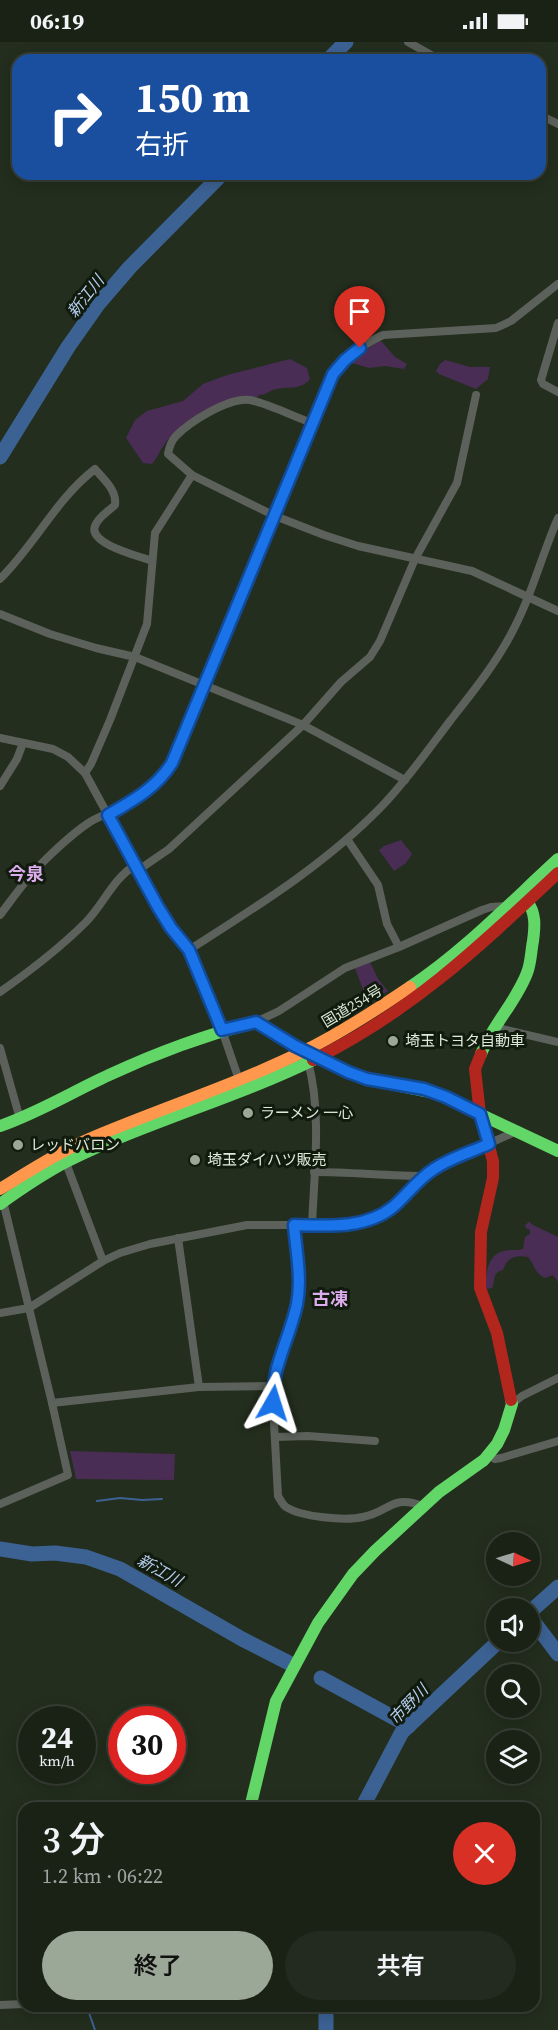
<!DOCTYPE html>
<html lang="ja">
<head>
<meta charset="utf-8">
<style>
	:root { --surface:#1a2216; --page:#232a1f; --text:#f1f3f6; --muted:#9fa4a1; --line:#383f35; --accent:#9ca897 }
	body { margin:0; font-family:"Source Serif 4","Noto Sans JP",serif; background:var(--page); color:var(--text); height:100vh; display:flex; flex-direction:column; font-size:22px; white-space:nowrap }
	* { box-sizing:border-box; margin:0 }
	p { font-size:20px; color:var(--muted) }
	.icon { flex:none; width:33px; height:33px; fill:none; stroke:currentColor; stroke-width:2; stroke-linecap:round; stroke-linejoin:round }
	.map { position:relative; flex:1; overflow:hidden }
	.sheet { position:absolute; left:18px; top:1760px; width:522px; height:210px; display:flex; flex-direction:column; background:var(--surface); border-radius:18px; box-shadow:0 3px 15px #0003,0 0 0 2px var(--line) }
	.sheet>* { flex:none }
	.top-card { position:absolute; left:12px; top:12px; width:534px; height:126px; border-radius:18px; box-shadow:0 3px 15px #0003,0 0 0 2px var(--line); background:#1a4fa0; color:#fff; overflow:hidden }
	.needle { width:39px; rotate:94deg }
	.tools { position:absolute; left:486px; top:1490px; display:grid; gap:12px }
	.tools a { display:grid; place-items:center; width:54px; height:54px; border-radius:50%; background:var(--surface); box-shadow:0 3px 15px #0003,0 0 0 2px var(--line); font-size:30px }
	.speed { position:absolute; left:18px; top:1664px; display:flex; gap:12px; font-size:30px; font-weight:700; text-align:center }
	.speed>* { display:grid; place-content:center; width:78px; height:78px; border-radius:50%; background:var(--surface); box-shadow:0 3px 15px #0003,0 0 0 2px var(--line); line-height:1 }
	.speed small { font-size:15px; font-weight:400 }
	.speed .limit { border:9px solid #d22; background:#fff; color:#111 }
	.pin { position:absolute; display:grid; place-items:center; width:51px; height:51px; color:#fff; margin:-62px -26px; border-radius:50% 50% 50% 0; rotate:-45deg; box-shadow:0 0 6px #0007 }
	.pin .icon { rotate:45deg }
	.me { position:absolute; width:66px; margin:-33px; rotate:6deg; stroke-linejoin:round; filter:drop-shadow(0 0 4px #0008) }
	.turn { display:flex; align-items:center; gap:21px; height:126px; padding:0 24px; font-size:27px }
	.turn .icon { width:78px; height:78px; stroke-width:2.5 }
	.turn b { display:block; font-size:42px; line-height:51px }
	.round { display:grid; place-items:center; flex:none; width:63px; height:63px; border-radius:32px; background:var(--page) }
	.head { display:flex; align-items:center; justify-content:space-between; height:102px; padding:0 24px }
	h1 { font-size:36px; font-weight:600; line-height:45px }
	.action { display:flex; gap:12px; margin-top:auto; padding:12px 24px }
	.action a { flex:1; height:69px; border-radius:36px; background:var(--accent); color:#111; font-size:24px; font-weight:600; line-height:69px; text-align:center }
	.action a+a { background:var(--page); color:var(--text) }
	.status { display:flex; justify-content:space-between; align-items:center; height:42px; padding:0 30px; background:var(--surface); direction:ltr }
	.status svg { height:16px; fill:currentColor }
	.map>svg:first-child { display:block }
	.green { fill:#4a2d54 }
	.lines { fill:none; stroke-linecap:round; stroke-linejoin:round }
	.stream { stroke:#3c6294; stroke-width:2 }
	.river { stroke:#3c6294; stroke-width:15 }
	.street { stroke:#5d615b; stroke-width:8 }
	.fast { stroke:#63d668; stroke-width:12 }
	.slow { stroke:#ff974d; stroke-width:12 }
	.jam { stroke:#b3261e; stroke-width:12 }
	.route-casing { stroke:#114b97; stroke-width:15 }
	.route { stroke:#1a73e8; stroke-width:10 }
	.poi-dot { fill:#9ca897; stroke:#101a0d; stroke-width:2 }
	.labels { text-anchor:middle; stroke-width:6; stroke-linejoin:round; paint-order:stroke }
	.street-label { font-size:15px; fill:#ddead8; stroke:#101a0d }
	.poi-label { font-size:15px; fill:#ddead8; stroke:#101a0d; text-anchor:start }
	.water-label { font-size:16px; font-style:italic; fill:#b7ceef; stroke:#101a0d }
	.quarter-label { font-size:18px; font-weight:bold; fill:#dcadec; stroke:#101a0d }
</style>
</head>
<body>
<div class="status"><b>06:19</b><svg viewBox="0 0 49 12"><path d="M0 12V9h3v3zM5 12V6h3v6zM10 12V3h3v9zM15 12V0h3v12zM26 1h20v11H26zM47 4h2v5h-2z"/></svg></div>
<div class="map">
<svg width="558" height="1988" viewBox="0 0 558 1988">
	<rect width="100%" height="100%" fill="#232e1e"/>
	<g class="green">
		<polygon points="379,299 382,300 395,315 407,322 404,327 385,324 369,326 352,321 359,313"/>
		<path d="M290 317 307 326 310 337C299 350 286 343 273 348 267 350 266 353 259 353L256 357C225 367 188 373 167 399 161 406 158 415 152 422L143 421 126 396 135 378 147 369 183 359 203 342 227 333Z"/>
		<polygon points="445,318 470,325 490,325 488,337 476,347 439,332 436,329 440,322"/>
		<polygon points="401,798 412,812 406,821 394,829 379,808 384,804"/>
		<polygon points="370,920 378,937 388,949 368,961 355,926"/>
		<path d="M530 1179 531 1182 558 1195V1240L553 1233 545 1236C534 1231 535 1223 528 1215 516 1213 507 1215 503 1228 491 1231 496 1239 492 1246L488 1247 485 1246C486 1233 487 1212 504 1209 510 1207 516 1209 523 1207L525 1195 530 1192V1188L526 1186 525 1183Z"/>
		<polygon points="70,1409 175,1412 174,1438 76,1437"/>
	</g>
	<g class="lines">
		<g class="stream">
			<polyline points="97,1459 120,1456 142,1458 162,1457"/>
			<polyline points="24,1966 87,1965 95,1988"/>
		</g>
		<g class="river">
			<polyline points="328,18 346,0"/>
			<polyline points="0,415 68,305 99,261 130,225 222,132"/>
			<polyline points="0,1507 32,1512 55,1511 86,1515 120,1527 242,1597 289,1621"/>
			<polyline points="530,1570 558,1545"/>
			<polyline points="530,1575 558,1612"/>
			<polyline points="321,1636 409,1684"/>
			<polyline points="362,1766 402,1690 499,1599"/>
			<polyline points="326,1964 326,1988"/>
		</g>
		<g class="street">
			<polyline points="408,0 440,18"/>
			<polyline points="540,73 558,82"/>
			<polyline points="558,281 541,338 543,342 558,350"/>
			<path d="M312 381C295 375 266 361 250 358 229 355 189 380 175 395 171 400 169 406 168 412L192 433 275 474 324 493 358 504 472 529 558 569"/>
			<path d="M0 537C35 503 56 457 95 427 104 438 117 448 115 463 109 469 98 475 95 484 88 502 139 514 152 519"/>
			<polyline points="0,572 50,592 96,606 135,615 303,683 405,738"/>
			<polyline points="0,696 53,707 68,715 85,731 158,865 189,908 222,988 239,1038"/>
			<polyline points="85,731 91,722 110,678 147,582 155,491 192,433"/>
			<polyline points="0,744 17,717 23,701"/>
			<polyline points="347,797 378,843 387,882 399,905"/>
			<polyline points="137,829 169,807 303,683 341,640 370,615 380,599 415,517 457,441 476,353"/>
			<path d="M0 873C13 856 26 837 41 822 53 810 92 772 108 773 135 758 155 747 172 721L327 345C339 320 359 304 383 293L496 286 511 279 558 242"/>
			<path d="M189 908C256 865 326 822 382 764 407 738 428 708 450 679 471 652 494 624 510 594 531 556 541 515 558 476"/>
			<path d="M0 950C30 929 60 906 86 880 103 863 113 837 134 824"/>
			<polyline points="256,980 279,969 345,926 399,905 482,868 491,865 506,864"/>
			<polyline points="494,985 558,1000"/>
			<polyline points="0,1006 20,1077"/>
			<path d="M308 1020C322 1070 314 1132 312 1184"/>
			<polyline points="66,1121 103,1219"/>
			<path d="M314 1130C351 1130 388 1134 425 1134"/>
			<path d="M294 1183 300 1238 297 1263 272 1344 278 1454C280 1457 282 1462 286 1465 301 1475 345 1479 363 1475 390 1470 391 1452 423 1464"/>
			<polyline points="178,1196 199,1345"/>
			<polyline points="0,1271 29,1266 103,1219 120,1211 150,1202 247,1183 336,1183 366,1179 378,1175 392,1165 416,1142 439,1124 517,1089"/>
			<polyline points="52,1361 199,1345 272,1344"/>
			<polyline points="512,1362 522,1354 558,1336"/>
			<polyline points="275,1395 308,1394 375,1399"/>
			<polyline points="488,1413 495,1417 501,1416 558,1399"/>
			<polyline points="0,1462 68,1433 52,1361 3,1159"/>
			<polyline points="0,1963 24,1962"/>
		</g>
		<g class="fast">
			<path d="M410 945C464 909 510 861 558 817"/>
			<path d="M481 1012C493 982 516 960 527 931 531 921 531 909 533 899 535 884 536 871 527 859"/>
			<path d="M0 1084C38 1071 72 1050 109 1033 156 1011 205 993 256 980L295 1004 348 1030 367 1037 435 1051 558 1109"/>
			<path d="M0 1162C21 1147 43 1132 66 1120 146 1080 233 1057 313 1018"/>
			<polyline points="250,1766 276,1659 318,1581 353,1532 375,1509 439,1450 484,1418 497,1402 504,1388 512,1362 511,1358"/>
		</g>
		<path class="slow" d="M0 1147C31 1128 62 1108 96 1094 165 1065 237 1042 304 1009 341 991 376 968 410 945"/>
		<g class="jam">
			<polyline points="481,1012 475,1027 480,1072 493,1119 493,1136 481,1190 480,1246 497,1291 511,1358"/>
			<path d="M313 1018C412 969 479 905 558 831"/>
		</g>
	</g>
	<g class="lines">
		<g class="route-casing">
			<path id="route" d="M273 1361C271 1326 290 1296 297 1262 302 1236 296 1209 294 1183 327 1184 366 1187 393 1165 407 1153 418 1137 434 1127 450 1116 471 1110 489 1102L480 1072 446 1055 424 1047 367 1037 348 1030 295 1004 256 980 222 988 189 908 171 886 158 865 108 773C134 758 156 746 172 721L333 332 345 318 360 306"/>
		</g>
		<use href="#route" class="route"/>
	</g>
	<g class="poi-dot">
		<circle cx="393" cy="999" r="6"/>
		<circle cx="248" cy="1071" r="6"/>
		<circle cx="18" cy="1103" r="6"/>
		<circle cx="195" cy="1118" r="6"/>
	</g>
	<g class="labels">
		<g class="street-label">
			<text transform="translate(352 964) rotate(-31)" y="5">国道254号</text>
		</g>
		<g class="poi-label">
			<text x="405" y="1004">埼玉トヨタ自動車</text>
			<text x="260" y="1076">ラーメン 一心</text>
			<text x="30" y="1108">レッドバロン</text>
			<text x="207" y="1123">埼玉ダイハツ販売</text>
		</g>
		<g class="water-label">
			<text transform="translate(85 254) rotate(-52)" y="6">新江川</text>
			<text transform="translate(160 1528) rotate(29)" y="6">新江川</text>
			<text transform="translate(408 1662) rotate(-46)" y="6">市野川</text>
		</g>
		<g class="quarter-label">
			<text x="26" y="838">今泉</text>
			<text x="330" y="1263">古凍</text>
		</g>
	</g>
</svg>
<div class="tools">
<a><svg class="needle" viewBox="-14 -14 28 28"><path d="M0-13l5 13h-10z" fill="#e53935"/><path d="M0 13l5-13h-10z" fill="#9fa4a1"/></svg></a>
<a><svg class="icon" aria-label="sound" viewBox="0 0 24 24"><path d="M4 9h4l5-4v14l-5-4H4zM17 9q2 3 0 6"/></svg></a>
<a><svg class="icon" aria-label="search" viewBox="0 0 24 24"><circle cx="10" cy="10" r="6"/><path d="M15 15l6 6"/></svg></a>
<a><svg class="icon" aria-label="layers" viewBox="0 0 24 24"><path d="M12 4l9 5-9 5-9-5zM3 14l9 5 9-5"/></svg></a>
</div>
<div class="speed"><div>24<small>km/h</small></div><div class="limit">30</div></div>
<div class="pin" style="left:360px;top:306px;background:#d93025"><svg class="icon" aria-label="arrive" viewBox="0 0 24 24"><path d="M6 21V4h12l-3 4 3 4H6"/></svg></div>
<svg class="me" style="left:273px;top:1361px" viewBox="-20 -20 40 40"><path d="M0-17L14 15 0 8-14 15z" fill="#1a73e8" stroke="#fff" stroke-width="4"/></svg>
<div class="top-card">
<div class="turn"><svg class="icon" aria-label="right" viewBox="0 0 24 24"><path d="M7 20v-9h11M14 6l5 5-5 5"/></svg><div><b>150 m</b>右折</div></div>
</div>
<section class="sheet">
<div class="head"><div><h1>3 分</h1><p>1.2 km · 06:22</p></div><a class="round" style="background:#d93025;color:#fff"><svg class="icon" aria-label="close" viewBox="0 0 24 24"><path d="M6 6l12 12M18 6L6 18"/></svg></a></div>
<div class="action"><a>終了</a><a>共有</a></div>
</section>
</div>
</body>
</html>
